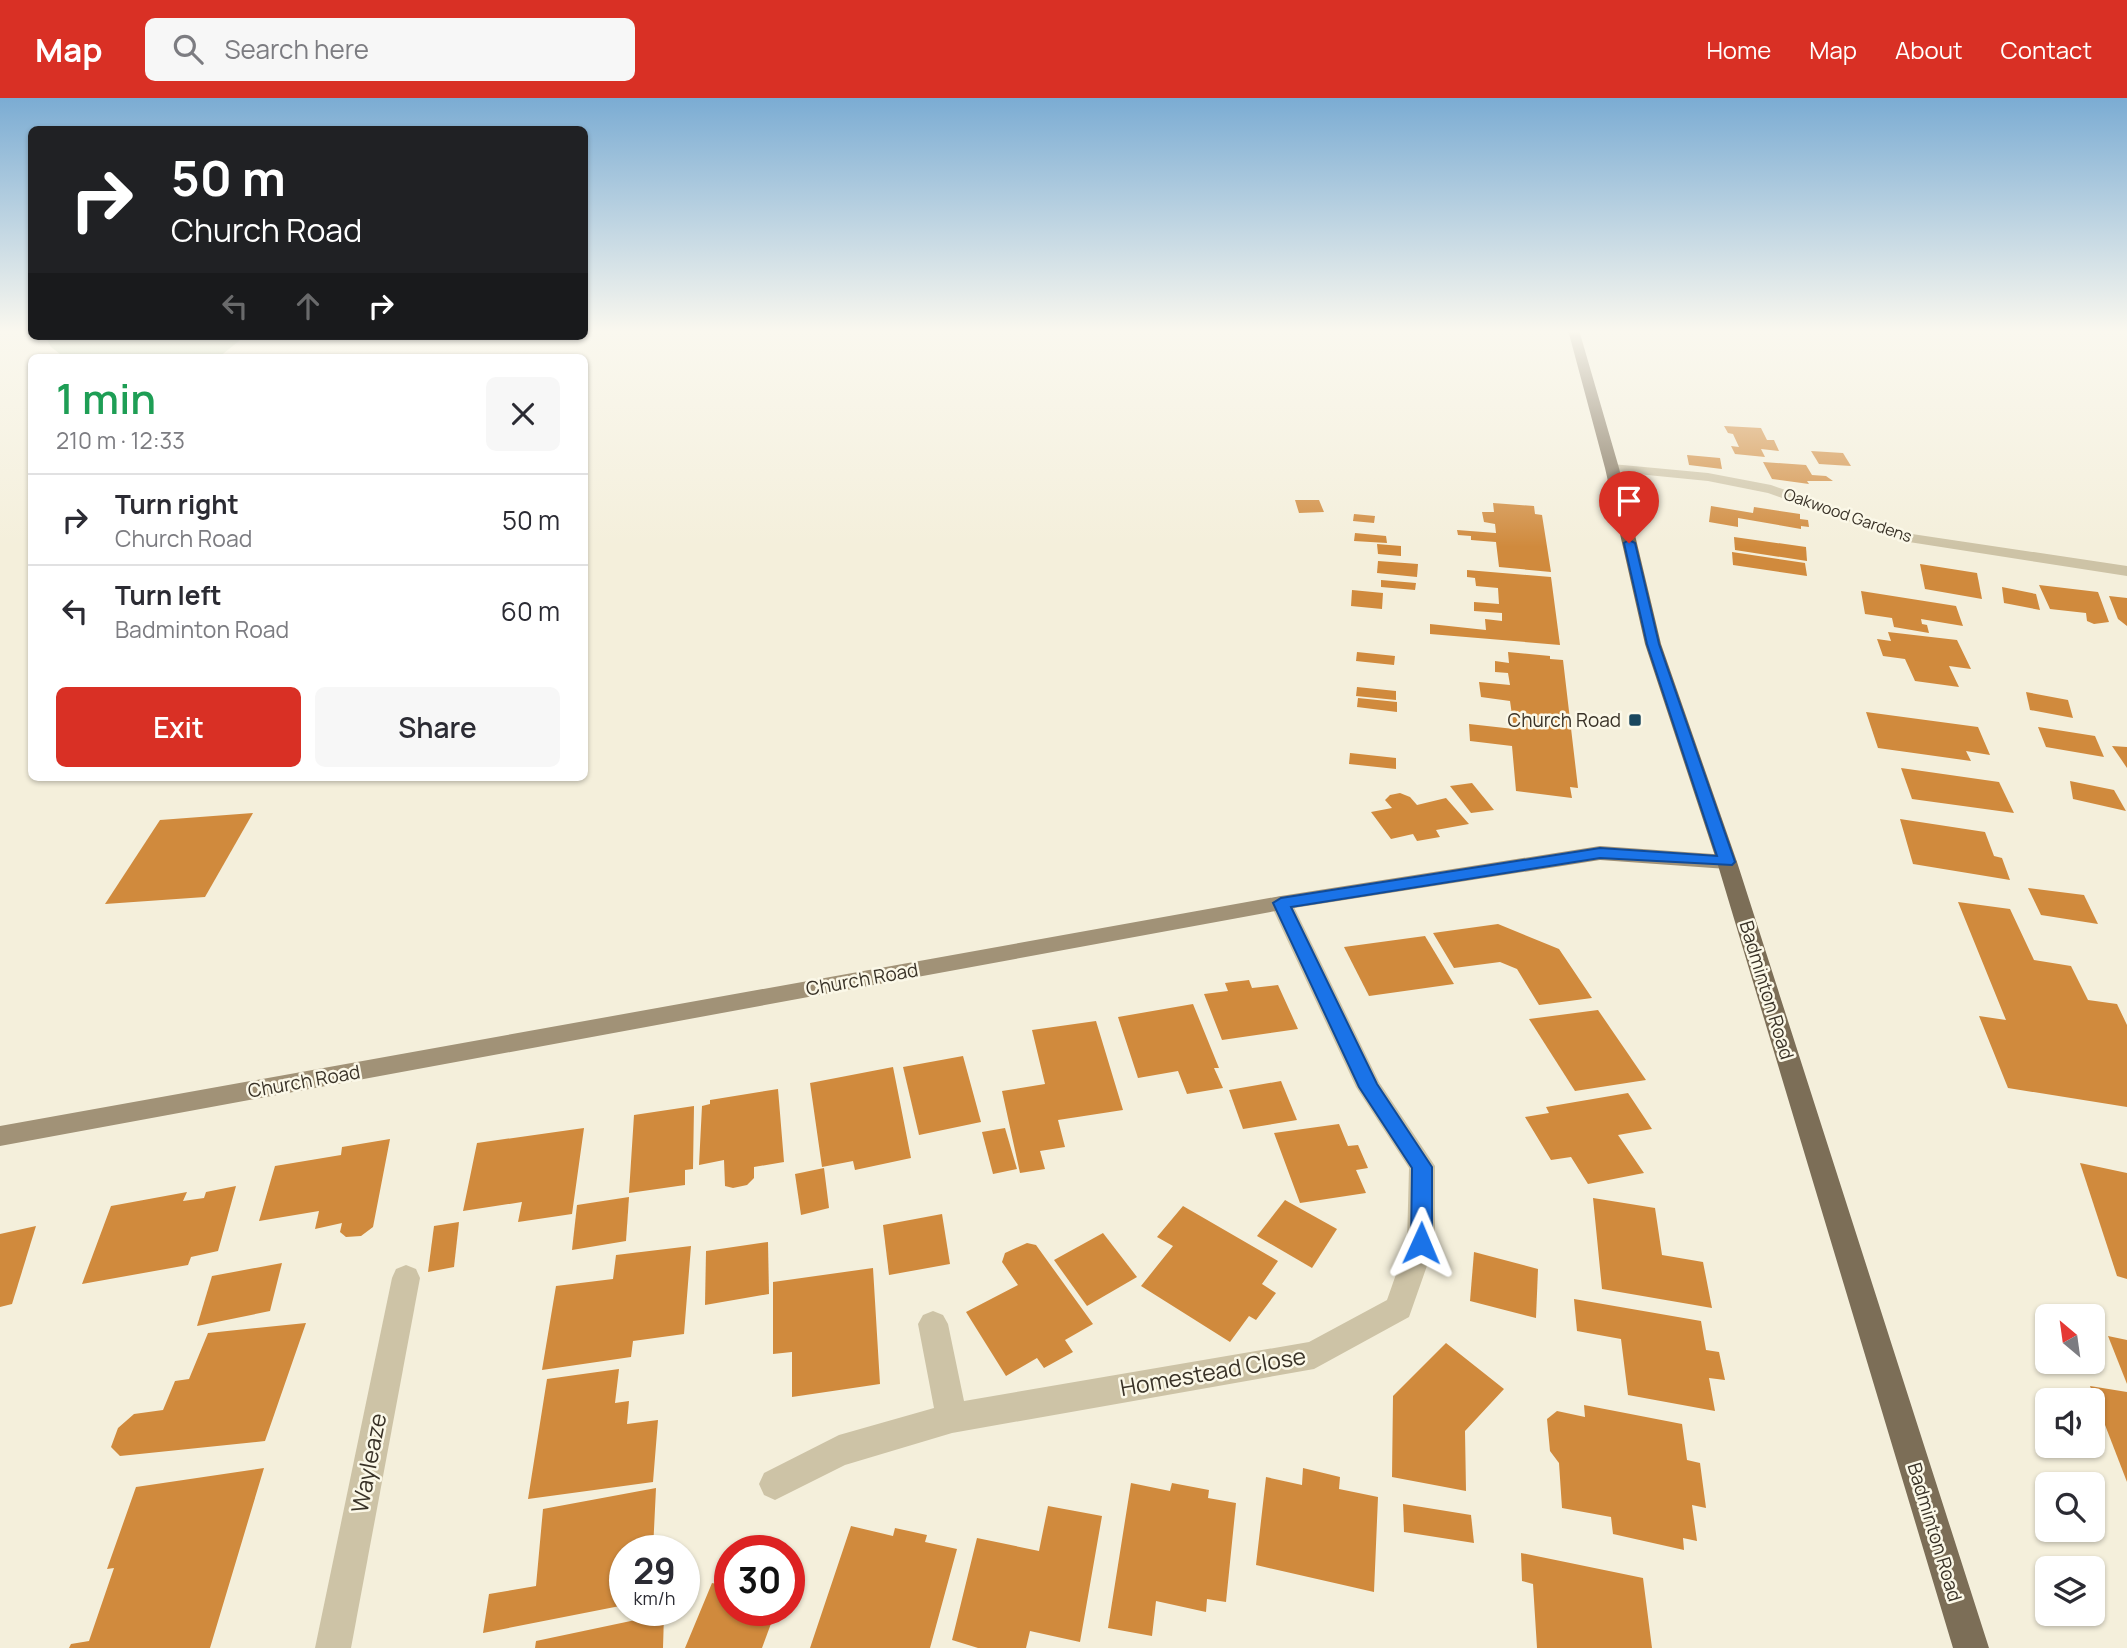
<!DOCTYPE html>
<html lang="en">
<head>
<meta charset="utf-8">
<style>
	:root { --surface:#fff; --page:#f7f7f7; --text:#2b2b33; --muted:#7c7c81; --line:#e1e1e2; --accent:#d93025 }
	body { margin:0; font-family:Manrope,sans-serif; background:var(--page); color:var(--text); height:100vh; display:flex; flex-direction:column; font-size:26px; white-space:nowrap }
	* { box-sizing:border-box; margin:0 }
	p { font-size:23px; color:var(--muted) }
	.icon { flex:none; width:38px; height:38px; fill:none; stroke:currentColor; stroke-width:2; stroke-linecap:round; stroke-linejoin:round }
	.map { position:relative; flex:1; overflow:hidden }
	.sheet { position:absolute; left:28px; top:256px; width:560px; height:427px; display:flex; flex-direction:column; background:var(--surface); border-radius:10px; box-shadow:0 2px 5px #0004 }
	.sheet>* { flex:none }
	.hud { position:absolute; left:28px; top:28px; width:560px; height:214px; border-radius:10px; box-shadow:0 2px 5px #0004; background:#202124; color:#fff; overflow:hidden }
	.needle { width:46px; rotate:331deg }
	.fabs { position:absolute; left:2035px; top:1206px; display:grid; gap:14px }
	.fabs a { display:grid; place-items:center; width:70px; height:70px; border-radius:10px; background:var(--surface); box-shadow:0 2px 5px #0004; font-size:35px }
	.speed { position:absolute; left:609px; top:1437px; display:flex; gap:14px; font-size:35px; font-weight:700; text-align:center }
	.speed>* { display:grid; place-content:center; width:91px; height:91px; border-radius:50%; background:var(--surface); box-shadow:0 2px 5px #0004; line-height:1 }
	.speed small { font-size:18px; font-weight:400 }
	.speed .limit { border:10px solid #d22; background:#fff; color:#111 }
	.pin { position:absolute; display:grid; place-items:center; width:60px; height:60px; color:#fff; margin:-72px -30px; border-radius:50% 50% 50% 0; rotate:-45deg; box-shadow:0 0 7px #0007 }
	.pin .icon { rotate:45deg }
	.me { position:absolute; width:77px; margin:-38px; rotate:1deg; stroke-linejoin:round; filter:drop-shadow(0 0 5px #0008) }
	.turn { display:flex; align-items:center; gap:24px; height:147px; padding:0 28px; font-size:32px }
	.turn .icon { width:91px; height:91px; stroke-width:2.5 }
	.turn b { display:block; font-size:49px; line-height:60px }
	.lanes { display:flex; align-items:center; height:66px; padding:0 28px; background:#0003; justify-content:center; gap:35px; direction:ltr }
	.lanes .off { opacity:.35 }
	.round { display:grid; place-items:center; flex:none; width:74px; height:74px; border-radius:10px; background:var(--page) }
	.summary { display:flex; align-items:center; justify-content:space-between; height:119px; padding:0 28px }
	h1 { font-size:42px; font-weight:600; line-height:52px; color:#1e9e55 }
	.button { display:flex; gap:14px; margin-top:auto; padding:14px 28px }
	.button a { flex:1; height:80px; border-radius:10px; background:var(--accent); color:#fff; font-size:28px; font-weight:600; line-height:80px; text-align:center }
	.button a+a { background:var(--page); color:var(--text) }
	ul { padding:0; list-style:none }
	li { display:flex; align-items:center; gap:21px; height:91px; padding:0 28px; border-top:2px solid var(--line) }
	li div { flex:1 }
	li b { display:block; font-size:26px }
	li em { font-style:normal }
	header { display:flex; align-items:center; gap:42px; box-sizing:border-box; height:98px; padding:0 35px; background:var(--accent); color:#fff }
	header strong { font-size:33px }
	nav { display:flex; gap:38px; margin-inline-start:auto; font-size:24px }
	.search { width:490px; height:63px; background:var(--page); display:flex; align-items:center; gap:18px; box-sizing:border-box; padding:0 24px; border-radius:10px; color:var(--muted); font-size:26px }
	.map>svg:first-child { display:block }
	.green { fill:#aac49a }
	.building { fill:#d08a3d }
	.lines { fill:none; stroke-linecap:round; stroke-linejoin:round }
	.street { fill:#cdc3a6; fill-rule:evenodd }
	.secondary { fill:#a19277; fill-rule:evenodd }
	.primary { fill:#7c6e57; fill-rule:evenodd }
	.route { fill:#1a73e8; stroke:#114b97; stroke-width:2 }
	.poi-dot { fill:#19465e; stroke:#fbf8e8; stroke-width:2.5 }
	.labels { text-anchor:middle; stroke-width:5; stroke-linejoin:round; paint-order:stroke }
	.far-street-label { font-size:16px; fill:#393227; stroke:#fbf8e8 }
	.poi-label { font-size:19px; fill:#393227; stroke:#fbf8e8; text-anchor:end }
	.street-label { font-size:19px; fill:#393227; stroke:#fbf8e8 }
	.near-street-label { font-size:23px; fill:#393227; stroke:#fbf8e8 }
</style>
</head>
<body>
<header>
<strong>Map</strong>
<div class="search"><svg class="icon" aria-label="search" viewBox="0 0 24 24"><circle cx="10" cy="10" r="6"/><path d="M15 15l6 6"/></svg>Search here</div>
<nav><a>Home</a><a>Map</a><a>About</a><a>Contact</a></nav>
</header>
<div class="map">
<svg width="2127" height="1550" viewBox="0 0 2127 1550">
	<rect width="100%" height="100%" fill="#f4efdb"/>
	<polygon class="green" points="45,238 241,238 239,243 219,259 64,259 51,249"/>
	<g class="building">
		<polygon points="1724,328 1761,330 1767,342 1774,342 1779,353 1761,351 1765,359 1735,356 1731,348 1739,349 1733,336 1728,335"/>
		<polygon points="1811,353 1843,355 1851,368 1819,366"/>
		<polygon points="1687,357 1720,360 1722,371 1689,367"/>
		<polygon points="1763,364 1806,367 1812,377 1826,378 1833,383 1807,383 1809,386 1772,381"/>
		<polygon points="1295,402 1319,402 1324,414 1299,415"/>
		<polygon points="1493,405 1534,408 1535,416 1542,417 1551,474 1499,469 1496,444 1471,442 1471,438 1458,437 1457,432 1496,435 1495,426 1484,424 1482,414 1494,414"/>
		<polygon points="1711,408 1753,415 1754,409 1800,416 1800,421 1808,422 1809,429 1801,428 1801,431 1738,420 1738,429 1709,424"/>
		<polygon points="1354,416 1375,418 1374,425 1353,423"/>
		<polygon points="1355,435 1386,438 1387,445 1354,443"/>
		<polygon points="1734,439 1806,449 1807,463 1735,452"/>
		<polygon points="1377,446 1401,448 1401,458 1378,456"/>
		<polygon points="1732,454 1805,465 1807,478 1733,467"/>
		<polygon points="1378,463 1418,466 1417,479 1377,475"/>
		<polygon points="1920,466 1977,475 1982,501 1925,491"/>
		<polygon points="1467,472 1551,479 1560,547 1430,536 1430,526 1486,532 1485,521 1502,523 1502,515 1474,513 1474,504 1499,506 1498,490 1476,488 1475,480 1467,479"/>
		<polygon points="1381,482 1416,485 1415,492 1381,489"/>
		<polygon points="2039,487 2098,494 2109,524 2094,526 2087,523 2086,515 2050,511"/>
		<polygon points="2002,489 2036,496 2040,512 2004,505"/>
		<polygon points="1352,492 1383,495 1382,511 1351,508"/>
		<polygon points="1861,493 1956,508 1963,528 1921,521 1922,526 1927,527 1929,535 1894,529 1892,520 1865,516"/>
		<polygon points="2109,498 2127,500 2127,528 2118,521"/>
		<polygon points="1888,534 1957,542 1971,571 1949,568 1959,589 1915,583 1905,561 1883,558 1877,541 1891,543"/>
		<polygon points="1357,554 1395,558 1394,567 1356,563"/>
		<polygon points="1508,554 1550,558 1550,561 1563,562 1578,690 1570,689 1572,700 1516,693 1512,648 1470,643 1469,626 1514,631 1510,603 1481,599 1479,584 1510,587 1508,575 1495,574 1495,563 1509,565"/>
		<polygon points="1357,589 1396,593 1396,602 1356,598"/>
		<polygon points="2026,594 2068,602 2073,620 2030,612"/>
		<polygon points="1358,600 1397,604 1397,614 1357,609"/>
		<polygon points="1866,614 1978,629 1990,657 1966,653 1971,663 1878,650"/>
		<polygon points="2038,629 2095,638 2104,659 2046,649"/>
		<polygon points="2112,648 2127,649 2127,670"/>
		<polygon points="1350,655 1396,660 1396,671 1349,666"/>
		<polygon points="1901,670 1999,684 2014,715 1912,701"/>
		<polygon points="2070,683 2114,692 2126,713 2073,701"/>
		<polygon points="1472,685 1494,712 1471,715 1450,688"/>
		<polygon points="1400,695 1410,699 1417,707 1446,700 1469,726 1436,732 1440,739 1417,743 1413,736 1391,741 1371,714 1392,710 1385,702 1390,697"/>
		<polygon points="253,715 205,799 105,806 160,722"/>
		<polygon points="1900,721 1985,734 1994,758 2002,760 2010,782 1913,766"/>
		<polygon points="2028,790 2084,797 2098,826 2041,817"/>
		<polygon points="1958,804 2010,811 2034,862 2071,868 2088,902 2117,906 2127,927 2127,1009 2008,990 1979,918 2006,922"/>
		<polygon points="1498,826 1559,851 1592,900 1539,907 1517,871 1500,864 1454,870 1433,835"/>
		<polygon points="1425,838 1454,886 1369,898 1344,849"/>
		<polygon points="1249,882 1252,890 1278,887 1298,931 1222,942 1204,896 1228,893 1225,885"/>
		<polygon points="1193,906 1219,970 1214,970 1223,990 1187,996 1178,973 1138,980 1118,919"/>
		<polygon points="1598,912 1646,982 1575,993 1529,921"/>
		<polygon points="1096,923 1123,1012 1058,1022 1065,1049 1040,1053 1045,1071 1020,1075 1002,993 1045,986 1032,932"/>
		<polygon points="963,958 981,1024 919,1037 903,969"/>
		<polygon points="893,969 911,1060 855,1072 853,1063 822,1069 810,985"/>
		<polygon points="1281,983 1297,1022 1243,1031 1229,992"/>
		<polygon points="778,991 784,1064 754,1069 754,1080 747,1087 733,1090 725,1088 724,1062 699,1067 702,1008 710,1006 710,1002"/>
		<polygon points="1628,995 1652,1031 1618,1037 1644,1075 1588,1086 1571,1059 1551,1062 1525,1019 1549,1015 1546,1009"/>
		<polygon points="694,1008 693,1071 685,1072 685,1087 629,1095 634,1017"/>
		<polygon points="1339,1026 1348,1048 1358,1047 1368,1070 1356,1072 1366,1095 1300,1105 1274,1035"/>
		<polygon points="584,1030 572,1116 518,1124 522,1104 463,1113 477,1045"/>
		<polygon points="1005,1030 1017,1071 993,1076 982,1034"/>
		<polygon points="390,1041 373,1129 361,1138 346,1139 340,1134 342,1125 315,1131 319,1113 259,1123 275,1068 341,1057 342,1049"/>
		<polygon points="2080,1065 2127,1075 2127,1181 2117,1178"/>
		<polygon points="824,1070 829,1110 801,1117 795,1076"/>
		<polygon points="236,1088 218,1153 191,1159 188,1167 82,1186 111,1108 187,1094 183,1103 204,1100 206,1094"/>
		<polygon points="629,1099 626,1143 572,1152 577,1107"/>
		<polygon points="1593,1100 1655,1110 1662,1157 1703,1164 1712,1210 1602,1191"/>
		<polygon points="1285,1102 1337,1131 1312,1170 1257,1138"/>
		<polygon points="1183,1108 1278,1163 1262,1186 1276,1195 1256,1222 1249,1218 1230,1244 1141,1188 1173,1148 1157,1139"/>
		<polygon points="942,1116 950,1166 889,1177 883,1127"/>
		<polygon points="459,1124 454,1169 428,1174 434,1128"/>
		<polygon points="36,1128 12,1206 0,1209 0,1136"/>
		<polygon points="1103,1135 1137,1179 1087,1208 1054,1162"/>
		<polygon points="768,1144 769,1196 705,1207 706,1153"/>
		<polygon points="1027,1145 1036,1147 1093,1226 1065,1242 1073,1254 1044,1270 1037,1260 1006,1278 966,1214 1018,1187 1002,1164 1005,1155"/>
		<polygon points="691,1148 684,1236 633,1243 631,1259 542,1272 556,1188 613,1181 616,1157"/>
		<polygon points="1474,1154 1538,1171 1536,1220 1470,1203"/>
		<polygon points="282,1165 270,1213 197,1228 212,1178"/>
		<polygon points="873,1170 880,1286 792,1299 792,1254 773,1256 773,1184"/>
		<polygon points="1574,1201 1701,1223 1706,1252 1719,1254 1725,1282 1709,1280 1715,1313 1628,1297 1621,1241 1577,1233"/>
		<polygon points="306,1225 265,1343 120,1358 111,1349 118,1330 134,1316 163,1312 175,1283 189,1281 208,1235"/>
		<polygon points="2108,1238 2127,1242 2127,1286"/>
		<polygon points="1446,1245 1504,1291 1465,1333 1466,1393 1392,1379 1393,1298"/>
		<polygon points="619,1271 615,1305 629,1303 627,1326 658,1322 653,1384 528,1401 547,1281"/>
		<polygon points="2090,1288 2127,1294 2127,1384"/>
		<polygon points="1584,1307 1682,1326 1687,1362 1700,1365 1706,1410 1692,1407 1697,1443 1683,1440 1684,1452 1613,1436 1611,1419 1562,1410 1559,1365 1550,1353 1547,1321 1557,1313 1585,1319"/>
		<polygon points="264,1370 210,1550 69,1550 71,1546 89,1543 114,1470 107,1471 136,1389"/>
		<polygon points="1303,1370 1340,1379 1339,1391 1378,1399 1374,1494 1256,1467 1266,1379 1302,1387"/>
		<polygon points="1131,1385 1170,1393 1172,1385 1209,1392 1208,1400 1236,1405 1226,1504 1207,1501 1206,1514 1156,1503 1152,1538 1108,1530"/>
		<polygon points="656,1390 653,1452 625,1452 625,1507 483,1535 489,1496 536,1488 543,1411"/>
		<polygon points="1403,1406 1471,1417 1474,1445 1404,1434"/>
		<polygon points="1048,1408 1102,1418 1080,1544 1030,1533 1026,1550 978,1550 952,1542 977,1440 1039,1453"/>
		<polygon points="851,1428 893,1438 895,1430 927,1437 925,1444 957,1451 930,1550 810,1550"/>
		<polygon points="1521,1455 1643,1480 1652,1550 1537,1550 1533,1486 1522,1483"/>
		<polygon points="712,1485 730,1489 730,1512 776,1512 762,1550 685,1550"/>
		<polygon points="664,1516 663,1550 535,1550 536,1543"/>
	</g>
	<g class="lines">
		<g class="street">
			<polygon points="1612,366 1708,375 1771,387 1912,436 2127,468 2127,478 1909,444 1768,395 1708,383 1607,373 1607,367"/>
			<polygon points="1281,798 1289,800 1292,805 1379,984 1435,1068 1435,1145 1409,1219 1314,1271 952,1335 845,1367 775,1402 764,1397 759,1386 764,1375 839,1337 934,1310 918,1226 923,1217 933,1213 943,1217 948,1226 964,1303 1309,1244 1387,1202 1407,1145 1409,1070 1356,989 1270,805 1273,800"/>
			<polygon points="406,1167 416,1171 420,1180 351,1550 315,1550 392,1180 396,1171"/>
		</g>
		<polygon class="secondary" points="1600,748 1727,757 1734,759 1737,764 1734,769 1727,771 1600,762 1281,812 0,1048 0,1028 1281,798"/>
		<polygon class="primary" points="1568,232 1579,232 1619,370 1661,546 1737,764 1989,1550 1953,1550 1717,764 1645,546 1605,370"/>
	</g>
	<linearGradient id="sky" x2="0" y2="1"><stop stop-color="#7bacd3"/><stop offset="0.52" stop-color="#faf8ef"/><stop offset="1" stop-color="#faf8ef" stop-opacity="0"/></linearGradient>
	<rect width="2127" height="449" fill="url(#sky)"/>
	<polygon class="route" points="1629,442 1635,445 1659,546 1735,764 1732,767 1600,760 1291,809 1377,986 1432,1069 1432,1145 1429,1152 1421,1154 1414,1152 1411,1145 1412,1070 1359,989 1273,805 1281,800 1600,750 1717,758 1647,546 1624,445"/>
	<rect class="poi-dot" x="1628" y="615" width="14" height="14" rx="3.5"/>
	<g class="labels">
		<g class="far-street-label">
			<text transform="translate(1848 417) rotate(19)" y="6">Oakwood Gardens</text>
		</g>
		<g class="poi-label">
			<text x="1621" y="629">Church Road</text>
		</g>
		<g class="street-label">
			<text transform="translate(862 881) rotate(-10)" y="7">Church Road</text>
			<text transform="translate(1767 892) rotate(73)" y="7">Badminton Road</text>
			<text transform="translate(304 983) rotate(-10)" y="7">Church Road</text>
			<text transform="translate(1935 1434) rotate(73)" y="7">Badminton Road</text>
		</g>
		<g class="near-street-label">
			<text transform="translate(1213 1274) rotate(-10)" y="8">Homestead Close</text>
			<text transform="translate(369 1365) rotate(-79)" y="8">Wayleaze</text>
		</g>
	</g>
</svg>
<div class="fabs">
<a><svg class="needle" viewBox="-14 -14 28 28"><path d="M0-13l5 13h-10z" fill="#e53935"/><path d="M0 13l5-13h-10z" fill="#7c7c81"/></svg></a>
<a><svg class="icon" aria-label="sound" viewBox="0 0 24 24"><path d="M4 9h4l5-4v14l-5-4H4zM17 9q2 3 0 6"/></svg></a>
<a><svg class="icon" aria-label="search" viewBox="0 0 24 24"><circle cx="10" cy="10" r="6"/><path d="M15 15l6 6"/></svg></a>
<a><svg class="icon" aria-label="layers" viewBox="0 0 24 24"><path d="M12 4l9 5-9 5-9-5zM3 14l9 5 9-5"/></svg></a>
</div>
<div class="speed"><div>29<small>km/h</small></div><div class="limit">30</div></div>
<div class="pin" style="left:1629px;top:445px;background:#d93025"><svg class="icon" aria-label="arrive" viewBox="0 0 24 24"><path d="M6 21V4h12l-3 4 3 4H6"/></svg></div>
<svg class="me" style="left:1421px;top:1145px" viewBox="-20 -20 40 40"><path d="M0-17L14 15 0 8-14 15z" fill="#1a73e8" stroke="#fff" stroke-width="4"/></svg>
<div class="hud">
<div class="turn"><svg class="icon" aria-label="right" viewBox="0 0 24 24"><path d="M7 20v-9h11M14 6l5 5-5 5"/></svg><div><b>50 m</b>Church Road</div></div>
<div class="lanes"><svg class="icon off" aria-label="left" viewBox="0 0 24 24"><path d="M17 20v-9H6M10 6l-5 5 5 5"/></svg><svg class="icon off" aria-label="ahead" viewBox="0 0 24 24"><path d="M12 20V5M6 11l6-6 6 6"/></svg><svg class="icon" aria-label="right" viewBox="0 0 24 24"><path d="M7 20v-9h11M14 6l5 5-5 5"/></svg></div>
</div>
<section class="sheet">
<div class="summary"><div><h1>1 min</h1><p>210 m · 12:33</p></div><a class="round"><svg class="icon" aria-label="close" viewBox="0 0 24 24"><path d="M6 6l12 12M18 6L6 18"/></svg></a></div>
<ul>
<li><svg class="icon" aria-label="right" viewBox="0 0 24 24"><path d="M7 20v-9h11M14 6l5 5-5 5"/></svg><div><b>Turn right</b><p>Church Road</p></div><em>50 m</em></li>
<li><svg class="icon" aria-label="left" viewBox="0 0 24 24"><path d="M17 20v-9H6M10 6l-5 5 5 5"/></svg><div><b>Turn left</b><p>Badminton Road</p></div><em>60 m</em></li>
</ul>
<div class="button"><a>Exit</a><a>Share</a></div>
</section>
</div>
</body>
</html>
